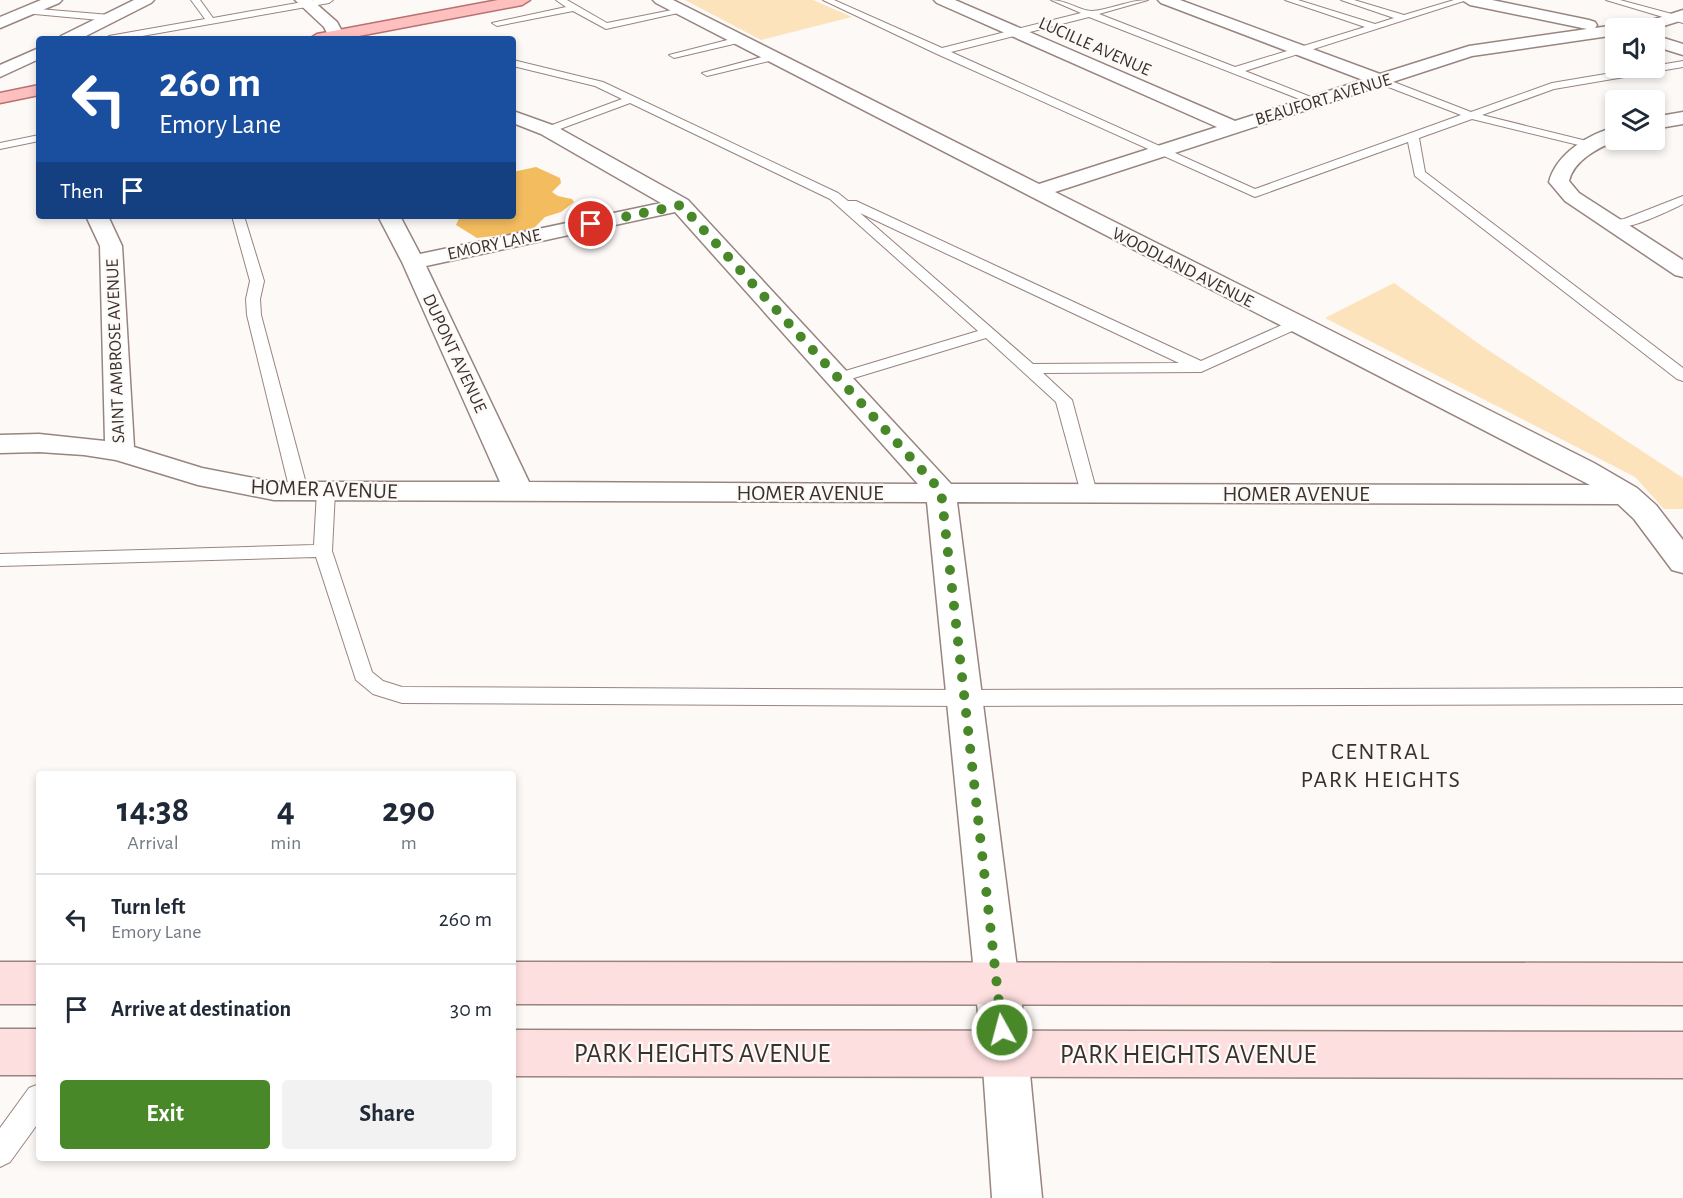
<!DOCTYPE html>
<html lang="en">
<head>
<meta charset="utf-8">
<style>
	:root { --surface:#fff; --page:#f2f2f3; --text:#1f2937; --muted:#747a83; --line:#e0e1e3; --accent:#488828 }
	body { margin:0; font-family:"Alegreya Sans",sans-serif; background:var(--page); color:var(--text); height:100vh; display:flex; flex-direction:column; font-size:22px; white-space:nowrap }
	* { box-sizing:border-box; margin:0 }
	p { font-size:20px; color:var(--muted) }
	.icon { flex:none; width:33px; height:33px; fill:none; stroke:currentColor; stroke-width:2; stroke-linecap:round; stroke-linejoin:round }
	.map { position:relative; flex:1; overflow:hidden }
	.sheet { position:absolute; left:36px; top:771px; width:480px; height:390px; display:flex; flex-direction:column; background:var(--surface); border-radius:6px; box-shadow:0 3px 9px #0003 }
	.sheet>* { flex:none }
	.banner { position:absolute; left:36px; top:36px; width:480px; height:183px; border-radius:6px; box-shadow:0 3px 9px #0003; background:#1a4fa0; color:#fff; overflow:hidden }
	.tools { position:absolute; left:1605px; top:18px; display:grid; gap:12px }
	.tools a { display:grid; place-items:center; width:60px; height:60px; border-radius:6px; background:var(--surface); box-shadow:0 3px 9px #0003; font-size:30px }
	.pin { position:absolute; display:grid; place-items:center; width:51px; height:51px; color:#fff; margin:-26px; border:3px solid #fff; border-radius:50%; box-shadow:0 2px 6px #0007 }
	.me { position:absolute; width:66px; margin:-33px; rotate:353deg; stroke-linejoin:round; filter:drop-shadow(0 0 4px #0008) }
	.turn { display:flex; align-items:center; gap:21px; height:126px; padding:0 24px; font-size:27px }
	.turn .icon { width:78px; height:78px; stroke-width:2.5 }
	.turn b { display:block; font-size:42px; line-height:51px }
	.then { display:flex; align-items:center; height:57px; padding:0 24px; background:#0003; gap:12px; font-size:22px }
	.eta { display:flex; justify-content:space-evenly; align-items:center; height:102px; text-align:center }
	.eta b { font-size:36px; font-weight:700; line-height:42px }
	.button { display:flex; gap:12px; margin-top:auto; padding:12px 24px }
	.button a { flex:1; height:69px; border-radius:6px; background:var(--accent); color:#fff; font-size:24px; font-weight:700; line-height:69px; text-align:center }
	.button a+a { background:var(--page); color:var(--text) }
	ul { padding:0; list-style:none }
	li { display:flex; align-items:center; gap:18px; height:90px; padding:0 24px; border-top:2px solid var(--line) }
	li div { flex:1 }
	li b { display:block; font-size:22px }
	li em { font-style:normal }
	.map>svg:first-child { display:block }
	.green { fill:#fce3bb }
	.forest { fill:#f3bc5e }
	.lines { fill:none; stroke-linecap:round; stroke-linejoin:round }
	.service-casing { stroke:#98857f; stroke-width:2 }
	.minor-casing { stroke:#98857f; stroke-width:3 }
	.secondary-casing { stroke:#98857f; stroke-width:3 }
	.primary-casing { stroke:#b87170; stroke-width:3 }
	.service { fill:#fff; fill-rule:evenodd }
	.minor { fill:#fff; fill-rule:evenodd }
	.secondary { fill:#fedfdf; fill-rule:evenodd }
	.primary { fill:#febfbf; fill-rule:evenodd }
	.route { stroke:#488828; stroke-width:10; stroke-dasharray:0 18 }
	.labels { text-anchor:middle; stroke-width:4.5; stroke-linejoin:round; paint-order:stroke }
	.far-street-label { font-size:18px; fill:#39312e; stroke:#fdf9f7 }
	.street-label { font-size:22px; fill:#39312e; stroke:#fdf9f7 }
	.neighbourhood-label { font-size:24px; letter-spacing:1.5px; fill:#39312e; stroke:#fdf9f7 }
	.near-street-label { font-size:27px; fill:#39312e; stroke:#fdf9f7 }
</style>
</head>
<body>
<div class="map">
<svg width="1683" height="1198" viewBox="0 0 1683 1198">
	<rect width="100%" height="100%" fill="#fdf9f7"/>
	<g class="green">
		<polygon points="685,0 813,0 852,17 761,40"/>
		<polygon points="1394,283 1482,346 1683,478 1683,509 1664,509 1635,477 1325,318"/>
	</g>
	<polygon class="forest" points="536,167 560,178 561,183 552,192 558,196 572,199 574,202 561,212 545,217 534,228 511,234 477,238 456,225 460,216 513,216 513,172"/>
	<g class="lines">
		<g class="service-casing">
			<g id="service">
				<polygon points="191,0 200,0 213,18 314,0 333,0 329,3 125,39 104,39 109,36 205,19"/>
				<polygon points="556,0 567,0 607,23 682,8 687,11 606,29 573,11 497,26 492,23 566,7"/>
				<path d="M823 0H834L942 48 1081 13 1051 0C1067 0 1080 11 1092 11 1110 10 1128 0 1148 0L1099 14 1235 67 1365 27 1285 0H1298L1375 24 1394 18 1341 0H1354L1404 15 1454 0H1467L1245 71 1316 99V103L1312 104 1089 17 951 52 1255 189 1461 115 1378 83V79H1386L1471 112 1552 83 1683 61V67L1554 89 1482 115 1595 143V147L1591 148 1472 119 1419 138 1425 172 1683 368V381L1677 379 1415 176 1408 142 1255 197 937 54Z"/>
				<polygon points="1606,0 1620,0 1683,17 1683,23"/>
				<polygon points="27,8 110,15 115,18 110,21 24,13 22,11"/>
				<polygon points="739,37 742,38 742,42 674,58 669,55"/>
				<polygon points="773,54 777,55 777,59 707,76 702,73"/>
				<path d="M513 60 603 82 838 193 848 201H856L1201 361 1291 321H1301L1303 324 1301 327 1201 372 1043 373 1072 400 1097 493 1094 497H1082L1056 402 986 338 844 381H832L830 378 832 375 978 331 830 199 630 103 552 132H544V128L622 99 595 86 513 66ZM860 213 1179 363 1033 364Z"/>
				<polygon points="39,135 39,141 0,149 0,143"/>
				<path d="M1683 196V204C1668 211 1620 236 1608 224L1609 221 1624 219Z"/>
				<polygon points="232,216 244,216 264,281 260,299 261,315 308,491 305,495 293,495 290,491 247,315 246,299 250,281"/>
				<polygon points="326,485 332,487 335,491 332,551 372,672 383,681 402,687 965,690 1683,688 1683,704 965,706 402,703 373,694 356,680 316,557 0,566 0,554 314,545 317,491 320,487"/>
				<polygon points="39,1084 39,1122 10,1162 0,1167 0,1128 29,1088"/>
			</g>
		</g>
		<g class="minor-casing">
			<g id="minor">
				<polygon points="41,0 62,0 59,3 0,28 0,17"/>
				<polygon points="134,0 154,0 151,3 80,39 59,39 61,36"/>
				<polygon points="295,0 312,0 337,22 346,39 330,39 324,27"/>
				<path d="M653 0H673L1039 184 1217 127 937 3 934 0H955L1235 121 1363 80 1161 3 1158 0H1180L1380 74 1469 46 1587 29 1470 5 1462 0H1492L1589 20 1595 22 1597 25 1595 28 1652 20 1683 10V20L1654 29 1616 28V35L1472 56 1055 192 1594 463 1637 488 1656 505 1683 540V573L1672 570 1634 519 1618 504 957 502 1028 1053 1042 1198H992L982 1053 927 502 274 500 198 485 116 460 84 455 39 452 0 453V435L39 434 105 441 100 246 86 216H108L122 246 134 447 202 468 274 482H500L402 262 378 216H400L420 254 661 203 541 134 513 123V111L555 126 688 200 951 484 1590 485 656 3ZM675 212 918 484 529 482 426 266Z"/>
				<polygon points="1654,35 1683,44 1683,55 1654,46"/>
				<polygon points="39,48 39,59 0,77 0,65"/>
				<polygon points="1683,112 1683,124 1654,129 1654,117"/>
				<path d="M1616 127 1617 140C1598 148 1574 160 1569 181L1579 193 1683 260V277L1675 275 1565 201 1549 182C1556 154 1588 134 1616 127Z"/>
			</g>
		</g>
		<g class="secondary-casing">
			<g id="secondary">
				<rect x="0" y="962" width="39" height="42"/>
				<polygon points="513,962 1683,963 1683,1005 513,1004"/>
				<rect x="0" y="1029" width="39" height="46"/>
				<polygon points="513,1030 1683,1032 1683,1078 513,1076"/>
			</g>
		</g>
		<g class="primary-casing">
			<g id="primary">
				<polygon points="498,0 530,0 522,5 343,39 309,39 317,34"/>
				<polygon points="39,85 39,95 0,103 0,93"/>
			</g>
		</g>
		<use href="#service" class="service"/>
		<use href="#minor" class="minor"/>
		<use href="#secondary" class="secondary"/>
		<use href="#primary" class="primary"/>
	</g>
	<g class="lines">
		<polyline class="route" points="591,224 681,205 941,491 1002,1030"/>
	</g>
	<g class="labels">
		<g class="far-street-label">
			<text transform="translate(1095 46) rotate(24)" y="6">LUCILLE AVENUE</text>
			<text transform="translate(1323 99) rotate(-17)" y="6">BEAUFORT AVENUE</text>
			<text transform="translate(494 244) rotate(-12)" y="6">EMORY LANE</text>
			<text transform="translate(1183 267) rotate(27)" y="6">WOODLAND AVENUE</text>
			<text transform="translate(115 351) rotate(-92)" y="6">SAINT AMBROSE AVENUE</text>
			<text transform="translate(455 353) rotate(65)" y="6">DUPONT AVENUE</text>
		</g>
		<g class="street-label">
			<text transform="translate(324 488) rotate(2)" y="8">HOMER AVENUE</text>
			<text x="810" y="500">HOMER AVENUE</text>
			<text x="1296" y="501">HOMER AVENUE</text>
		</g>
		<g class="neighbourhood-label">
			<text x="1381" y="759">CENTRAL<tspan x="1381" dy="28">PARK HEIGHTS</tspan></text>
		</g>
		<g class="near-street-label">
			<text x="702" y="1062">PARK HEIGHTS AVENUE</text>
			<text x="1188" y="1063">PARK HEIGHTS AVENUE</text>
		</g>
	</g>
</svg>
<div class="tools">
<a><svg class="icon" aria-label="sound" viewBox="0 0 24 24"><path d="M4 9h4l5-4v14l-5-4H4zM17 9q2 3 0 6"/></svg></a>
<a><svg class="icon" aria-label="layers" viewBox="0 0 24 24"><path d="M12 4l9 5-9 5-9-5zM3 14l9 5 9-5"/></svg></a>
</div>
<div class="pin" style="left:591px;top:224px;background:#d93025"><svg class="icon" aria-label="arrive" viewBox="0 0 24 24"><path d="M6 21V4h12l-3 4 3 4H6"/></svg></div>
<svg class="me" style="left:1002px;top:1030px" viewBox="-20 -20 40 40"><circle r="17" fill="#488828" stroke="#fff" stroke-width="3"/><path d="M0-11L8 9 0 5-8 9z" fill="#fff"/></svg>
<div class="banner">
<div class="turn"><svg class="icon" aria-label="left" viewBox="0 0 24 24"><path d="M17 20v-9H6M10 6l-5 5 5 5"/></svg><div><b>260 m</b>Emory Lane</div></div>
<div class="then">Then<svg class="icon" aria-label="arrive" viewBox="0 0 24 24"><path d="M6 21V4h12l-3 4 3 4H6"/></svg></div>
</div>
<section class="sheet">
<div class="eta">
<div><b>14:38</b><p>Arrival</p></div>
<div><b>4</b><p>min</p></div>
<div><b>290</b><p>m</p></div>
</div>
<ul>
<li><svg class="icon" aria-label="left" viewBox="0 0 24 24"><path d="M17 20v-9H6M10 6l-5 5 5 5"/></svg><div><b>Turn left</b><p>Emory Lane</p></div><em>260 m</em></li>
<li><svg class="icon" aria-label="arrive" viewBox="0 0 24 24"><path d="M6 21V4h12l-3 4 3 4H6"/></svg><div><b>Arrive at destination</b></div><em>30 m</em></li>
</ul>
<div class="button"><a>Exit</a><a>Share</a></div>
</section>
</div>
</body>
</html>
